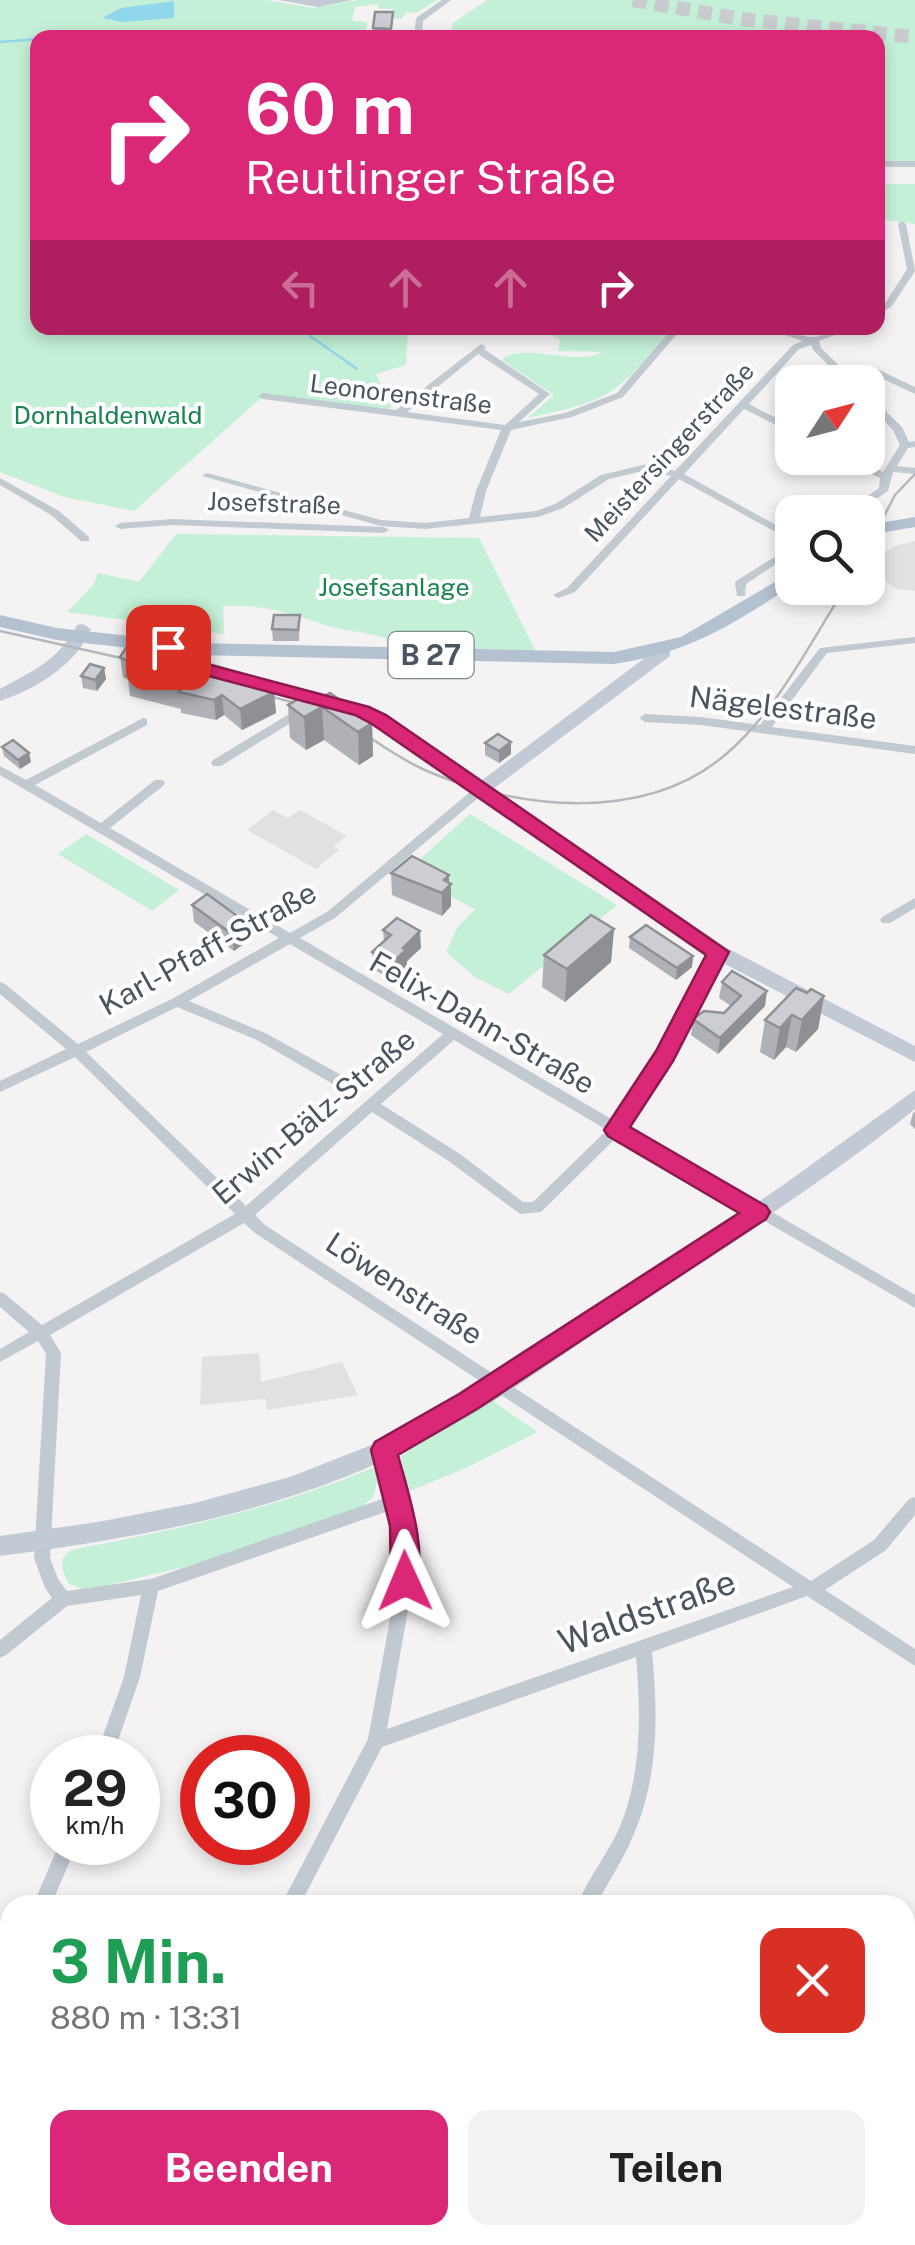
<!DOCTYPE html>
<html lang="de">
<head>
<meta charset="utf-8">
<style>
	:root { --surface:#fff; --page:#f2f2f2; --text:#222; --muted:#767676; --accent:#db2777 }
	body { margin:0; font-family:"Public Sans",sans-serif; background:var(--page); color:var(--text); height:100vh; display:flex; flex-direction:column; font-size:38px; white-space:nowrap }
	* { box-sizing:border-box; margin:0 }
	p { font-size:32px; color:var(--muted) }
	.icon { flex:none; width:55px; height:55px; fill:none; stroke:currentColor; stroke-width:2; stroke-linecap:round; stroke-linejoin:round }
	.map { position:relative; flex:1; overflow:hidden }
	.details { position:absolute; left:0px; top:1895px; width:915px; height:350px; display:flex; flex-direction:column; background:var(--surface); border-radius:30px 30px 0 0; box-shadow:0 5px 15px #0003 }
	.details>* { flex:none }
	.hud { position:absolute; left:30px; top:30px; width:855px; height:305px; border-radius:20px; box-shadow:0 5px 15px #0003; background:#db2777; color:#fff; overflow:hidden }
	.needle { width:65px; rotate:54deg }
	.tools { position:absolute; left:775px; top:365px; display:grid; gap:20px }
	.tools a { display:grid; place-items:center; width:110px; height:110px; border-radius:20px; background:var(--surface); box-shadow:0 5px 15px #0003; font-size:50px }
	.speed { position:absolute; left:30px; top:1735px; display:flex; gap:20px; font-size:50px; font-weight:700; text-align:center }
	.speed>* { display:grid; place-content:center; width:130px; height:130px; border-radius:50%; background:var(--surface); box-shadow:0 5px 15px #0003; line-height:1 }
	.speed small { font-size:25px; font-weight:400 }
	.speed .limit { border:15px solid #d22; background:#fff; color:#111 }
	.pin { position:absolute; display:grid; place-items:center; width:85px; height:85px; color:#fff; margin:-42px; border-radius:20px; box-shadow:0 5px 15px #0006 }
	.me { position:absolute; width:110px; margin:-55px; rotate:359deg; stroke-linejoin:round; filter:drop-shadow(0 0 8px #0008) }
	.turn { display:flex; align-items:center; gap:35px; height:210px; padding:0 50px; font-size:45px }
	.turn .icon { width:130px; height:130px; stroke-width:2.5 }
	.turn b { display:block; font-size:70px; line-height:85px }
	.lanes { display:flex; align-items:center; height:95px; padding:0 50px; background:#0003; justify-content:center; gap:50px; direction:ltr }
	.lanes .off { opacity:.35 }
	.round { display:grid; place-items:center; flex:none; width:105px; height:105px; border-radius:20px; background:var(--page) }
	.head { display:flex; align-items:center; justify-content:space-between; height:170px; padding:0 50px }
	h1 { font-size:60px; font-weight:700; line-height:75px; color:#1e9e55 }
	.button { display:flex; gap:20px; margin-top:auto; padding:20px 50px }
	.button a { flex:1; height:115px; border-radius:20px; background:var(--accent); color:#fff; font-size:40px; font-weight:700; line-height:115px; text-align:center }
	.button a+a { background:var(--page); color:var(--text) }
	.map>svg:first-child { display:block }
	.education { fill:#e2e1e1 }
	.green { fill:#c3f0d6 }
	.water { fill:#91d7ec }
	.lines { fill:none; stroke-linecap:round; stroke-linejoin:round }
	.stream { stroke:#91d7ec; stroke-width:2.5 }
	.primary-tunnel { stroke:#cacbce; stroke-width:14; stroke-dasharray:14 8; stroke-linecap:butt }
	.street { fill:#c1c9d1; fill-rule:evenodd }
	.secondary { fill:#c1cad5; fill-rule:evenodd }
	.primary { fill:#b3c1d0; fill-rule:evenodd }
	.tram { stroke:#b5b7bc; stroke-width:2.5 }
	.wall { fill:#afb1b6 }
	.shaded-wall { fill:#8f9094 }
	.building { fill:#ccced4; stroke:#8f9094; stroke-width:2.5 }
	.route { fill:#db2777; stroke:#8e194d; stroke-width:2.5 }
	.labels { text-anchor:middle; stroke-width:8; stroke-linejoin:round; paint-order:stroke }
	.far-street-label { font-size:25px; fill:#4a5560; stroke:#fff }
	.far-park-label { font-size:25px; fill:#198351; stroke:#fff }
	.shield { fill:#fff; stroke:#808890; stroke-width:2.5 }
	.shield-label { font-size:28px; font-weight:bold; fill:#4a5560 }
	.street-label { font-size:30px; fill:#4a5560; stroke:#fff }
	.near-street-label { font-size:35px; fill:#4a5560; stroke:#fff }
</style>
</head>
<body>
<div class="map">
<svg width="915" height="2245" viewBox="0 0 915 2245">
	<rect width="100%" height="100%" fill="#f4f2f2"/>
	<g class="education">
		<polygon points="915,541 915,591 897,589 872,573 881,555 895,546"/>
		<polygon points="273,810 288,818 300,810 347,836 334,846 339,850 316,869 247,830"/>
		<polygon points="259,1353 261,1382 342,1362 358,1395 267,1410 265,1399 200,1405 202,1357"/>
	</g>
	<g class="green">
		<polygon points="0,0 266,0 313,8 358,0 437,0 416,13 407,12 401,19 390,18 394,9 379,9 377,4 355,7 352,21 367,22 366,37 38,38 38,328 408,328 406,365 376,374 385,393 397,393 390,409 263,396 134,511 64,497 0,472"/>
		<polygon points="487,0 915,0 915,162 878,162 878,38 457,38 451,33 453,23"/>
		<polygon points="888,184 915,184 915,224 878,219 878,187"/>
		<path d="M542 328H671C616 395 615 399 528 418L554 395 502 360 506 356C536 345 576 366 602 352L558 351 560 340Z"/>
		<path d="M176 534 479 538 539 658 396 643C373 631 350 633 325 625 289 613 262 604 223 606L224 634 67 612 94 584 98 573 139 582Z"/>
		<polygon points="470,814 617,905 509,994 476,978 446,952 457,928 475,909 405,873"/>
		<polygon points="86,834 179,890 152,911 58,854"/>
		<polygon points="489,1398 537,1432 468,1467 407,1492 401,1456"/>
		<path d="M373 1468 379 1476 373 1497 361 1507 220 1558 109 1585 82 1589 68 1583 62 1569 63 1558 71 1550C180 1529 270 1510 373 1468Z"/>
		<polygon points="915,2063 915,2245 514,2245 537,2235 905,2235 905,2068"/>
	</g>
	<polygon class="water" points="174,1 174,18 122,22 102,18 121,8"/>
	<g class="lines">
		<g class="stream">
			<polyline points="0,42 38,39"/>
			<polyline points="305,328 310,336 357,369"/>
		</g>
		<polyline class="primary-tunnel" points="633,0 741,19 915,37"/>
		<g class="street">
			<polygon points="442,0 451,0 423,21 422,38 414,38 416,18"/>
			<rect x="878" y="161" width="37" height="6"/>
			<polygon points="902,221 906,224 915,271 892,306 878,315 878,308 886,302 907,269 898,224"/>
			<path d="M672 328H682L623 397 572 417 511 430 486 491 480 517 536 511 555 504 601 475 647 464 675 471 793 345 803 341 770 330 769 328C783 328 795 335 809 337 822 338 836 328 849 328L848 330 819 341 821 348 856 382H846L814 351 811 345 799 349 749 404 792 426V433L744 409 684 474 792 534V541L679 479 575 592 558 598 553 595 567 588 671 476 647 470 609 479 563 508 538 517 425 529 381 526 202 476 207 473 381 520 425 523 469 518 476 491 501 430 263 399 258 396 263 393 396 410 481 344 486 347 484 349 550 394 519 422 565 413 617 393ZM478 354 539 394 505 425 407 412Z"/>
			<polygon points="859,365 873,367 915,387 915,394 868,372 856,370 856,366"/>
			<polygon points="868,396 871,397 902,427 909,442 915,441 915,447 908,448 897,466 915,468 915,474 893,472 888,491 856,512 845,512 879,488 880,478 843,460 842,458 854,458 883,472 900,445 893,430 868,404"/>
			<polygon points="0,478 59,511 89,537 89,541 81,541 51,515 0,485"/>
			<polygon points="173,519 384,527 389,530 384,533 173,525 120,529 115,526 120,523"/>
			<polygon points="792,546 792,553 746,584 745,596 737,596 735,583 736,581"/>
			<polygon points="915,637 915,643 827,653 772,727 915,746 915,754 701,725 645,722 639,718 645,714 701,717 760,725 820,648"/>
			<polygon points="304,705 310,709 308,712 221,766 213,766 211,763 213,760"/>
			<path d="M143 718 147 719V725L35 785 101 823 155 780H163L165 783 163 786 110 828 290 933 327 912 476 787H484L486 790 484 793 335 918 300 938 615 1121 660 1052 713 949H723L724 952 670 1059 625 1127 915 1295V1308L618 1136 541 1212 520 1214 450 1162 372 1112 255 1215 265 1225 811 1581 874 1540 909 1499 915 1497V1515L886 1550 825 1590 915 1649V1666L807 1596 652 1652C658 1714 659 1777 633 1836 623 1860 608 1882 596 1905H577C588 1878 607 1855 619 1829 642 1775 641 1714 636 1657L382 1747 300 1905H281L368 1739 397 1581 395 1527 391 1510 158 1591 140 1677 112 1758H95L124 1677 141 1595 67 1606 6 1655 0 1658V1640L52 1598 45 1588 34 1558 46 1354 38 1341 0 1362V1349L29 1332 0 1307V1292L5 1294 42 1325 235 1214 75 1057 0 1092V1081L66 1049 0 994V982L5 984 78 1044 172 999 279 938 0 775V766L26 780ZM290 944 443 1034 246 1206 86 1052 177 1007 257 1040 333 1084H343L345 1080 343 1076 267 1034 189 1001ZM454 1040 607 1130 533 1202H523L460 1154 381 1104ZM244 1223 255 1233 793 1587 387 1729 413 1581 411 1527 392 1450 389 1445 384 1443 379 1445 376 1450 388 1497 151 1579 67 1591 58 1579 50 1558 61 1353 50 1335Z"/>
			<polygon points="915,898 915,908 890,923 882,923 880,920 882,917"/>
			<polygon points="60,1842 78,1842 51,1905 33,1905"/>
			<polygon points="10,1966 10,1995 7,2003 0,2005 0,1976 4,1969"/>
			<polygon points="915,2056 915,2075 905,2079 905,2060"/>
			<rect x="144" y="2235" width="20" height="10"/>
			<polygon points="513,2235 547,2235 544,2242 537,2245 503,2245 506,2238"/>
		</g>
		<g class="secondary">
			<polygon points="278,0 353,0 318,7"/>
			<path d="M83 624 91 629C76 665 36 689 0 701V689C34 670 58 661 77 625Z"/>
			<polygon points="129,638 385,715 481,781 658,648 670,648 670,656 493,789 725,947 915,1046 915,1062 711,957 373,723 123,647 123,639"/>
			<path d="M915 1090V1109C834 1175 746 1230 660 1288 582 1340 507 1398 424 1441 292 1510 146 1537 0 1556V1536L98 1522 195 1503 290 1477 374 1444 445 1407 513 1364 779 1188Z"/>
		</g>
		<g class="primary">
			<polygon points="915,517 915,527 868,535 868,525"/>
			<path d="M792 572V585C736 624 683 655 614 664L193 655 57 640 0 627V615L57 628 193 643 614 652 681 637Z"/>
		</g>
		<g class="tram">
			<polyline points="868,547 895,495 915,474"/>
			<polyline points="0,631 148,664"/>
			<polyline points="250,691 318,709"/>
			<path d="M349 724C375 740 399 759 427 771 518 810 645 823 725 755 776 712 810 643 845 588"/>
		</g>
	</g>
	<g class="wall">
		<polygon points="393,12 391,38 374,38 373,28"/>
		<polygon points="300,615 299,641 273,641 272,629"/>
		<polygon points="120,657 274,692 276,713 242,730 224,715 216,720 181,713 181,709 130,696 128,680 123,677"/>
		<polygon points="104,668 106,679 97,691 83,688 81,676"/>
		<polygon points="317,700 372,723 373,756 359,765 324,740 306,750 290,738 288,705"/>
		<polygon points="485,743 511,754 499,763 485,755"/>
		<polygon points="2,747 31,762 20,769 4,756"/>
		<polygon points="391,873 451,884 451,906 442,916 392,895"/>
		<polygon points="192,905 249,940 234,951 194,922"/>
		<polygon points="614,929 611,962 565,1002 542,987 544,955"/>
		<polygon points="383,930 421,948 407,961 407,967 392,980 373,969 372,952 384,942"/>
		<polygon points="630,937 693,956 692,967 676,980 629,948"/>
		<polygon points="722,982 765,1006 718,1054 691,1035 693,1019 724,1013 731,1006 719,998"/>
		<polygon points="807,993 824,996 818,1029 796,1052 786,1047 774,1060 760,1052 765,1020"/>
		<polygon points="915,1112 915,1129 910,1124 913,1113"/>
	</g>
	<g class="shaded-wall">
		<polygon points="878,415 876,426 868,429 868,418"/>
		<polygon points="104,668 106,679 97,691 95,680"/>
		<polygon points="274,692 276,713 242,730 240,709"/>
		<polygon points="222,695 224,715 216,720 214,700"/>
		<polygon points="322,707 324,740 306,750 304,717"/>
		<polygon points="372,723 373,756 359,765 358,732"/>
		<polygon points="511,742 511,754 499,763 499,751"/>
		<polygon points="29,753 31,762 20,769 18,760"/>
		<polygon points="449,875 449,886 451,884 451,906 442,916 442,893 444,880"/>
		<polygon points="247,923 249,940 234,951 232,934"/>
		<polygon points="614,929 611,962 565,1002 567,969"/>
		<polygon points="420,931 421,948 407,961 407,967 392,980 392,963 403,948"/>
		<polygon points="693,956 692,967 676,980 677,968"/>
		<polygon points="767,991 765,1006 718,1054 720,1038"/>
		<polygon points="824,996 818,1029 796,1052 802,1020"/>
		<polygon points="792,1015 786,1047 774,1060 780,1028"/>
	</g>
	<g class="building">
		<polygon points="375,12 393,12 391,29 373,28"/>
		<polygon points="868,407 878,415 868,418"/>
		<polygon points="274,615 300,615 298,630 272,629"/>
		<polygon points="126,648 240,676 253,686 262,682 274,692 240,709 222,695 214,700 179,692 181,689 127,675 135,665 120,657"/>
		<polygon points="90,664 104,668 95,680 81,676"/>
		<polygon points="309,693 317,700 330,693 372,723 358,732 322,707 304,717 288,705"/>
		<polygon points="498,734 511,742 499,751 485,743"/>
		<polygon points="13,740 29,753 18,760 2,747"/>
		<polygon points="412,856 449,875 444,880 451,884 442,893 391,873"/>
		<polygon points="207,894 247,923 232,934 192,905"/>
		<polygon points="591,915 614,929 567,969 544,955"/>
		<polygon points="397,918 420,931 403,948 406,950 392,963 372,952 391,935 383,930"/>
		<polygon points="646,925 693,956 677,968 630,937"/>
		<polygon points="732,971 767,991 720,1038 693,1019 704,1011 724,1013 741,996 722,982"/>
		<polygon points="796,988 807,993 811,989 824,996 802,1020 792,1015 780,1028 765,1020"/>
	</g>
	<path class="route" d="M168 641 207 664 369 707 386 715 729 952 673 1061 630 1127 766 1206 770 1212 766 1219 477 1409 398 1455C407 1490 430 1555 414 1589L405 1593 395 1589 391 1581 390 1526 371 1450 375 1442 459 1394 739 1213 608 1136 604 1130 656 1051 706 955 372 724 355 715 194 672 161 651 158 647Z"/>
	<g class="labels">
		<g class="far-street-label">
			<text transform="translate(401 394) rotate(7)" y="9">Leonorenstraße</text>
			<text transform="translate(669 452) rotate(-47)" y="9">Meistersingerstraße</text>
			<text transform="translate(274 503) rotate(2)" y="9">Josefstraße</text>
		</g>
		<g class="far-park-label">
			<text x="108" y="424">Dornhaldenwald</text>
			<text x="394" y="596">Josefsanlage</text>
		</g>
		<rect class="shield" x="388.5" y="632" width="85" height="46" rx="8"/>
		<g class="shield-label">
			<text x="431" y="665">B 27</text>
		</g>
		<g class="street-label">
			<text transform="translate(783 708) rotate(7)" y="10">Nägelestraße</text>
			<text transform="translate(208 949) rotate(-29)" y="10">Karl-Pfaff-Straße</text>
			<text transform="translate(482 1023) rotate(30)" y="10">Felix-Dahn-Straße</text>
			<text transform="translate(314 1117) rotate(-40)" y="10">Erwin-Bälz-Straße</text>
			<text transform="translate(404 1289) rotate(33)" y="10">Löwenstraße</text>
		</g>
		<g class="near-street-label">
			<text transform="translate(647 1612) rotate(-20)" y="12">Waldstraße</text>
		</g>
	</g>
</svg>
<div class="tools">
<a><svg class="needle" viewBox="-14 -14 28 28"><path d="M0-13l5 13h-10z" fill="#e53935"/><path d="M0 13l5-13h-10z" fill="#767676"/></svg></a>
<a><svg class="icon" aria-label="search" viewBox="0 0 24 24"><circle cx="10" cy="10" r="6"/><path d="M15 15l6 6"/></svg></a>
</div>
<div class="speed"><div>29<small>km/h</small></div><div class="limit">30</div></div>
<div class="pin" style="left:168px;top:647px;background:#d93025"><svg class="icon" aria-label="arrive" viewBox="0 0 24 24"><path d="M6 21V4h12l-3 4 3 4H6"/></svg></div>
<svg class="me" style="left:405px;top:1581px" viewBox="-20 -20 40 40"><path d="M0-17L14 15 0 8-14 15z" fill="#db2777" stroke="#fff" stroke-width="4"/></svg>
<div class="hud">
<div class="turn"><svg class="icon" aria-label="right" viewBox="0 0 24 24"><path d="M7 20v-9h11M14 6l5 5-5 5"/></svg><div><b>60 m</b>Reutlinger Straße</div></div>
<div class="lanes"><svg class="icon off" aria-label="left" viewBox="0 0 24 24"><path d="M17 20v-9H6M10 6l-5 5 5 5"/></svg><svg class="icon off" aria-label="ahead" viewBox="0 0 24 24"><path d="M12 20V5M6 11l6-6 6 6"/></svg><svg class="icon off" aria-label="ahead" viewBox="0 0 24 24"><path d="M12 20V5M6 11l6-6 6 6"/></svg><svg class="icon" aria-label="right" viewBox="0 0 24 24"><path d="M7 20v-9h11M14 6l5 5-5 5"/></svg></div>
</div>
<section class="details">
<div class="head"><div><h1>3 Min.</h1><p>880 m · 13:31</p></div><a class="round" style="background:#d93025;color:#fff"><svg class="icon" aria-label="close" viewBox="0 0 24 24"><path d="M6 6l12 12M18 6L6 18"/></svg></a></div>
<div class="button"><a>Beenden</a><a>Teilen</a></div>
</section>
</div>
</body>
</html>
